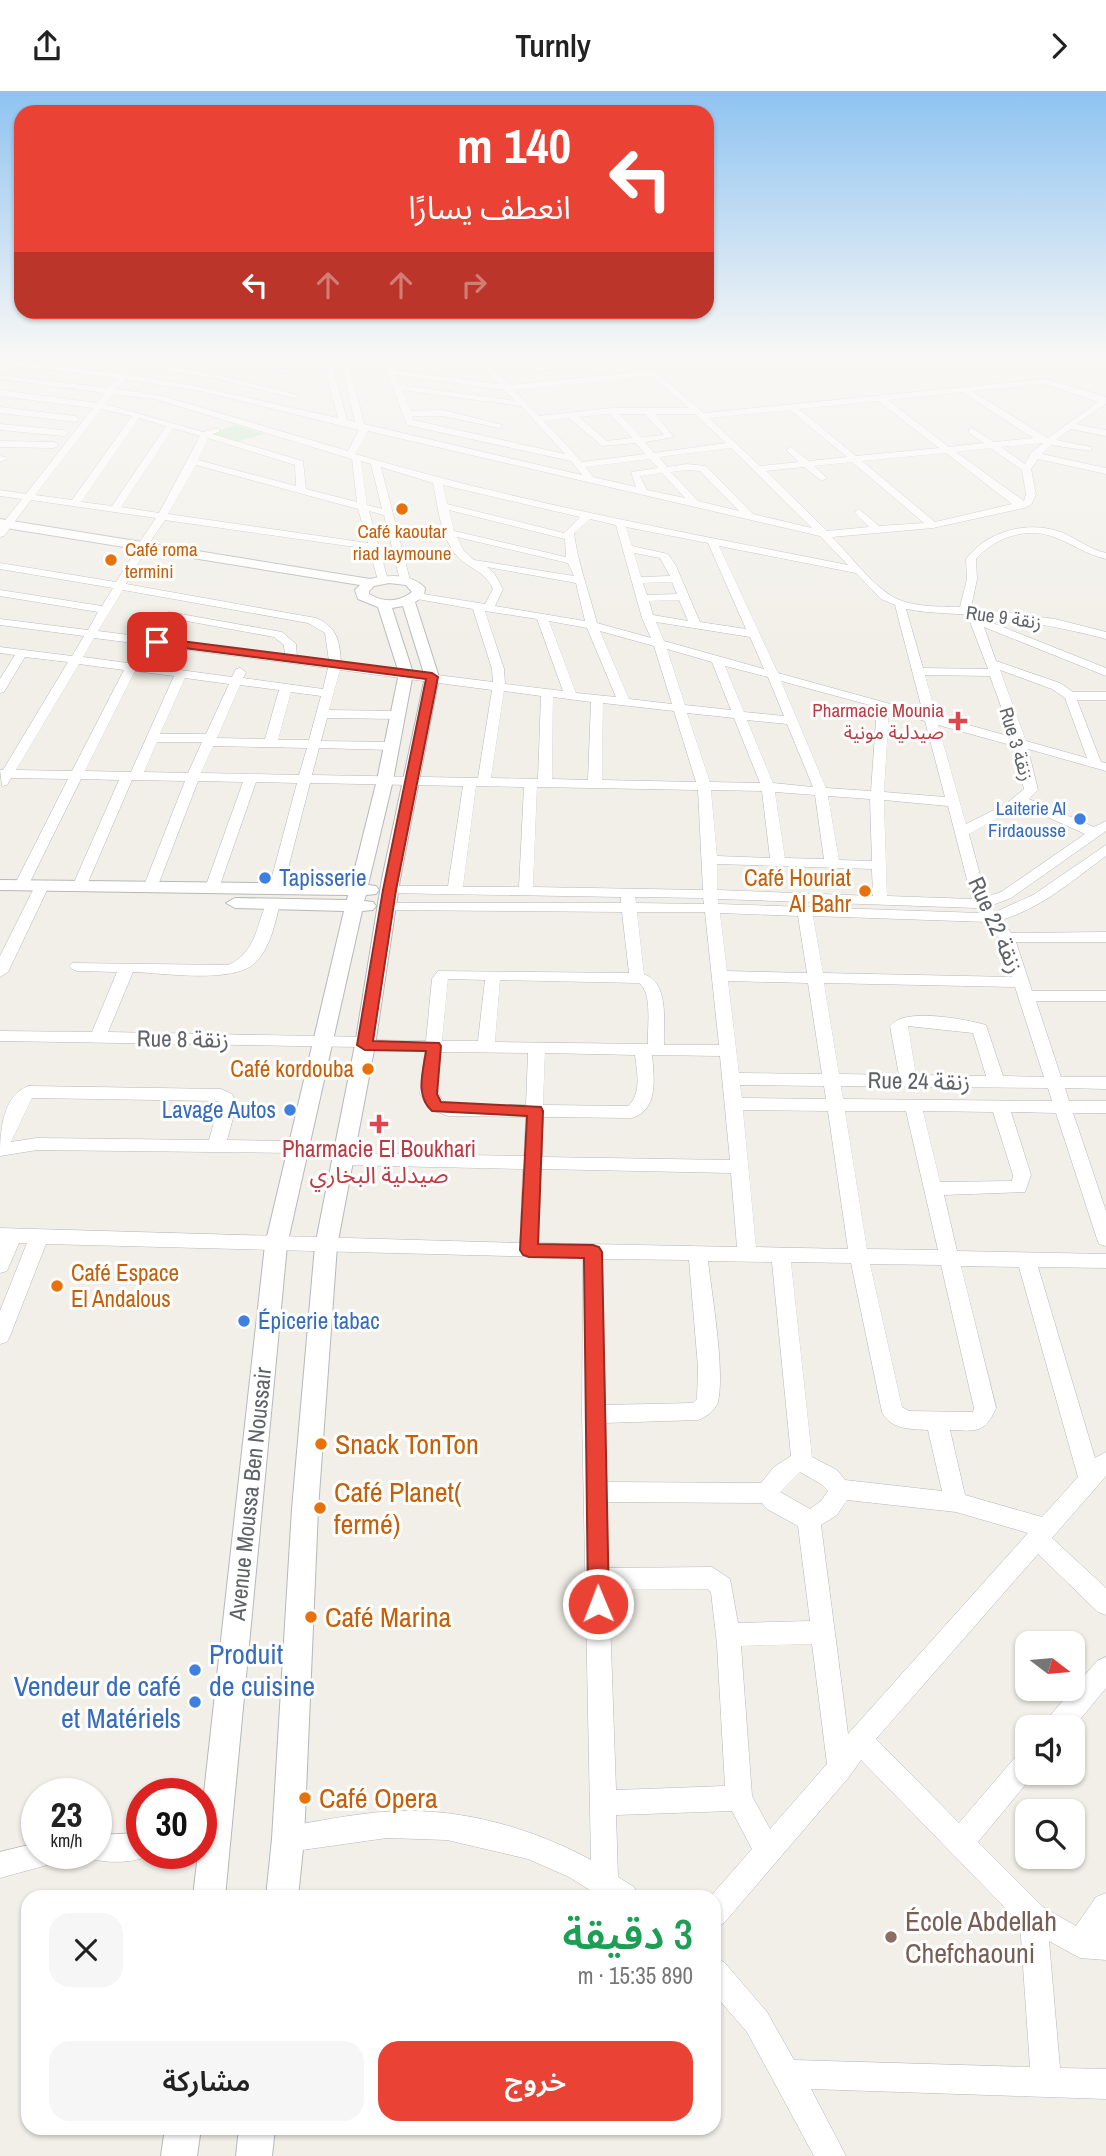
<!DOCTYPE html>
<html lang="ar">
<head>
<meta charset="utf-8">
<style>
	:root { --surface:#fff; --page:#f6f6f6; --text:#222; --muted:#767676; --accent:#ea4335 }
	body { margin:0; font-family:"Archivo Narrow","Noto Sans Arabic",sans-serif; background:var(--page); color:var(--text); direction:rtl; height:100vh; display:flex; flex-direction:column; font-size:26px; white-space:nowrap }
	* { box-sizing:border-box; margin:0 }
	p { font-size:23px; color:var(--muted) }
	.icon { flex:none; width:38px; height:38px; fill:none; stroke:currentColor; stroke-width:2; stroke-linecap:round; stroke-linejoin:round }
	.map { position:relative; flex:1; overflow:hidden; direction:ltr }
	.details { position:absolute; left:21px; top:1799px; width:700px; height:245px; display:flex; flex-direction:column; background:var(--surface); border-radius:21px; box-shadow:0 2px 5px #0004; direction:rtl }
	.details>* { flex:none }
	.banner { position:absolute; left:14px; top:14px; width:700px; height:214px; border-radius:21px; box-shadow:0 2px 5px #0004; direction:rtl; background:#ea4335; color:#fff; overflow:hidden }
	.needle { width:46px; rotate:106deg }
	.fabs { position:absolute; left:1015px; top:1540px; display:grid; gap:14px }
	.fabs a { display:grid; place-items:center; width:70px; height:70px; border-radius:14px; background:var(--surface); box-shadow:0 2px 5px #0004; font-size:35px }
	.speed { position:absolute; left:21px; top:1687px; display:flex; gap:14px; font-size:35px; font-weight:700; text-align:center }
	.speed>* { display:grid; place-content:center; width:91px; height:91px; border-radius:50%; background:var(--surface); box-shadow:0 2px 5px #0004; line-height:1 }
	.speed small { font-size:18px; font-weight:400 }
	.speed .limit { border:10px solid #d22; background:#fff; color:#111 }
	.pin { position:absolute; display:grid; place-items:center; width:60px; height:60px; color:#fff; margin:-30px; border-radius:14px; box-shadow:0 4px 10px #0006 }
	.me { position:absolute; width:77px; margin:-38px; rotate:359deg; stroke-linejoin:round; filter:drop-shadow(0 0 5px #0008) }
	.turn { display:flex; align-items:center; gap:24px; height:147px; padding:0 28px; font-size:32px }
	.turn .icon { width:91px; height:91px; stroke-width:2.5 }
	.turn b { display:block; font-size:49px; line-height:60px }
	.lanes { display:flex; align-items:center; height:66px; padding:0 28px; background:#0003; justify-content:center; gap:35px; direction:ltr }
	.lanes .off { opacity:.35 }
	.round { display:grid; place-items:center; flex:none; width:74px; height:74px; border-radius:21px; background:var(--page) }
	.summary { display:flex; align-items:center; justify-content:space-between; height:119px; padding:0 28px }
	h1 { font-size:42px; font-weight:600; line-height:52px; color:#1e9e55 }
	.cta { display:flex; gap:14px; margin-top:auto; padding:14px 28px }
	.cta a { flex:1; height:80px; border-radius:21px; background:var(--accent); color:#fff; font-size:28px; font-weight:600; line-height:80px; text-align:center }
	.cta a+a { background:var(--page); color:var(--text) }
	header { display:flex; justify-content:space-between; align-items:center; height:91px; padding:0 28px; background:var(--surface); font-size:32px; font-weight:600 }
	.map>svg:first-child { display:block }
	.green { fill:#c5e8c5 }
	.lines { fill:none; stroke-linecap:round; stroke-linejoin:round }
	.minor-casing { stroke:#b5b8bc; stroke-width:1 }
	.tertiary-casing { stroke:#b5b8bc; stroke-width:2 }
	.minor { fill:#fff; fill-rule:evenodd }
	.tertiary { fill:#fff; fill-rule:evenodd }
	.route { fill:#ea4335; stroke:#982c22; stroke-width:2 }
	.food-dot { fill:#e8710a; stroke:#fff; stroke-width:2.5 }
	.health-dot { fill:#e0444e; stroke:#fff; stroke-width:2.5 }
	.shop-dot { fill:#3f7fe0; stroke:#fff; stroke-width:2.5 }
	.education-dot { fill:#8d6e63; stroke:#fff; stroke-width:2.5 }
	.labels { text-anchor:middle; stroke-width:6; stroke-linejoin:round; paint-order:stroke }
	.far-food-label { font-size:19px; fill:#c56008; stroke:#fff }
	.far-street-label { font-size:19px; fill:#5f6368; stroke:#fff }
	.far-health-label { font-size:19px; fill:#be3a42; stroke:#fff; text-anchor:end }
	.far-shop-label { font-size:19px; fill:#366cbe; stroke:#fff; text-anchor:end }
	.shop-label { font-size:23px; fill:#366cbe; stroke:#fff; text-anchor:start }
	.food-label { font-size:23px; fill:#c56008; stroke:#fff; text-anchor:end }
	.street-label { font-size:23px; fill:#5f6368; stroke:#fff }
	.health-label { font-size:23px; fill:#be3a42; stroke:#fff }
	.near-food-label { font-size:28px; fill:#c56008; stroke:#fff; text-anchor:start }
	.near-shop-label { font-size:28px; fill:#366cbe; stroke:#fff; text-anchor:start }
	.near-education-label { font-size:28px; fill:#785e54; stroke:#fff; text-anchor:start }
</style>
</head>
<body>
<header><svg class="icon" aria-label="forward" viewBox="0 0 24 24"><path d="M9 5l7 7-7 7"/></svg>Turnly<svg class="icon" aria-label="share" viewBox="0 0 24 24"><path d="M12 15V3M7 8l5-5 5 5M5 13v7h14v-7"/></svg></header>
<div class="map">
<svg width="1106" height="2065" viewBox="0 0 1106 2065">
	<rect width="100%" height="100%" fill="#f1efe8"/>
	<polygon class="green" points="235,334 264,343 236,351 210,343"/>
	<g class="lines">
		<g class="minor-casing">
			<g id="minor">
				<path d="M136 262H144L128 283 200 296 338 327 321 262H329L347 329 355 331 339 262H347L364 333 582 384 571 370 407 334 380 262H388L390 268 463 262 392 273 394 279 499 293 467 262H476L510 294 647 280 625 262H634L704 322 1046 288 1106 306V313L1076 333 1106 339V345L1071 338 1056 349 1091 356V360L1051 354 1042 363 1106 377V383L1038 368 1031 378 1036 403 1031 414 1024 417 933 437 832 446C849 463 870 491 890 504 910 517 938 515 960 516L967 488 966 468C987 440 1027 429 1061 441 1076 447 1089 458 1106 462V468C1086 464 1070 451 1051 445 1024 436 993 448 976 468L977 488 971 517 1055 528 1106 541V548C1065 537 1025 530 982 525 957 522 931 523 906 518L923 577 988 578 969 528 975 525 1106 577V585L984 536 996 570 1060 592 1073 601H1106V609H1077L1101 671 1106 672V680L1028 658 1038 699 1029 708 1094 736 1106 730V740L1011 807 990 815 995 821 1033 804 1106 754V765C1073 789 1042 817 1001 829L1011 842 1106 841V851H1016L1032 900H1106V910H1036L1061 986H1106V998L1065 997 1069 1010H1106V1022H1073L1106 1120V1155L1099 1153 1097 1148 1056 1022 1011 1021 1031 1084 1025 1101 944 1104 957 1160 1106 1163V1177L1038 1176 1095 1367 1106 1361V1385L1052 1447 1106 1497V1524L1098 1521 1038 1463 876 1648 959 1732 1018 1663 1027 1659V1682H1035L978 1751 1043 1816 1076 1835 1096 1806 1106 1802V1869L1080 1867 1049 1850 1060 1977 1106 1978V2008L811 1998 846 2065H814L747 1941 714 1903V1867L724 1871 767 1921 794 1969 1030 1976 1020 1832 861 1669 849 1686 724 1832 714 1836V1806H710L752 1758 732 1720 616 1724 618 1786 634 1796 638 1806H601L569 1786 528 1768 447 1749 387 1747 288 1761 279 1757 275 1748 279 1739 288 1735C327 1729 366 1720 405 1720 469 1719 536 1739 591 1769L582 1323 583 1167 46 1153 10 1245 7 1251 0 1253V1220L27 1152H19L7 1180 0 1182V1137L520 1152 523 1078 343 1074 337 1073 334 1068 337 1063 343 1062 524 1065 526 1026 448 1025 429 1018 420 1003 425 960 365 959 358 956 0 950V940L92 941 117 881 77 880 72 878 69 875 72 872 228 874C263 860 257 812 273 808L280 812C275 832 271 856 255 872 232 893 164 882 133 881L108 941 365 946 372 949 426 950 432 888 438 880 629 882 622 821 382 819 380 816 382 813 387 812H621V806L384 802 382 799 384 796 389 795H448L463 695 310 692 283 797 276 801 269 797 297 692 256 691 219 797 212 801 205 797 243 691 198 690 157 797 150 801 143 797 185 690 132 689 86 796 79 800 72 796 119 689 81 688 28 795 26 798H16L14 795 68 688 11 687 7 694 2 695 0 679H3L68 571 25 566 4 601 0 602V588L15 564 0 562V556L72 565 84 545 0 534V528L88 539 98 521 0 505V499L102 515 113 497 0 478V472L116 491 136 459 140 458 145 461 126 493 316 527C337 536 340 550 341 572L493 591 492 578 473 518 417 508 412 505 417 502 485 513 493 498C485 480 469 478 457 465 440 446 438 415 433 392L381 376 410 489 405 492 400 489 384 424 369 420 388 489 383 492 378 489 369 458 165 429 146 457 142 458 137 455 156 427 31 409 4 445 0 446V436L22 408 0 405V399L26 403 93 317 0 305V299L97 312 105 302 0 288V284L108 297 117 287 0 273V269L120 282ZM396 284 505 299 515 310 400 294ZM652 285 689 317H612L539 325 514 299ZM124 288 200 300 359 339 348 360 159 304 116 298ZM1045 293 1098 311 1048 347 972 300ZM402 299 521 315 565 363 413 329 412 325H443L499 337 503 334 443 319 410 320ZM962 301 1033 347 994 351 972 337 969 338V342L984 352 949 356 888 309ZM113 303 155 308 352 368 357 411 306 398 303 370 212 343 219 341V337L203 341 105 313ZM878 310 939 357 856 365 799 318ZM101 318 132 325 72 409 35 404ZM790 319 847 366 809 370 791 356 786 359 799 371 760 375 709 327ZM610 323 632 347 607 350 579 326ZM619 323H645L664 344 641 346ZM655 323H695L726 352 654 362 645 351 674 346ZM139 327 166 335 112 415 81 411ZM569 327 602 355 636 352 645 363 582 371 544 330ZM173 337 200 345 159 422 121 416ZM368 340 820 445 848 474C683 441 517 411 355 363ZM208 347 295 374 296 395 198 369ZM1043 352 1031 362 1025 373 1001 356ZM731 357 812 437 753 423 706 375 687 373 667 376 659 366ZM990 357 1022 379 1026 403 1024 410 956 361ZM946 362 1012 413 935 431 862 370ZM650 368 658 377 631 381 636 396 593 386 586 376ZM361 370 371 373 382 418 367 414ZM852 371 924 432 879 435 859 418 854 421 869 436 827 440 766 380 804 376 822 390 827 387 814 375ZM196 374 358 418 368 452 168 423ZM687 379 700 380 739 420 698 410 671 381ZM662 382 685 407 647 399 640 385ZM443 394 580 426 564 442 447 413ZM449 419 565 448 566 466 454 440ZM590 428 616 434 642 527 651 547 597 532C589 501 578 473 574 442ZM626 436 708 452 746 538 700 531 676 475 668 463 632 455ZM457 446 568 472 574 485 474 469 464 460ZM719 455 856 482 881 508 895 514 923 622 778 582ZM634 462 660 467 670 485 641 486ZM487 476 576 492 585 530 495 515 503 498 494 482ZM672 491 677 503 647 504 643 492ZM123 499 308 532 325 542 329 570 297 566 296 553 282 541 169 521 165 522V526L274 546 284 554 285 564 98 540ZM679 509 688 530 653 524 649 510ZM485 520 537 528 563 600 505 593 504 578ZM549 530 587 537 616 606 576 602ZM656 531 750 546 764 578 664 550ZM600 540 654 555 672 613 629 608ZM94 547 328 577 323 598 243 587 246 581 240 577 236 578 232 586 83 566ZM667 558 712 571 731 619 685 614ZM79 573 124 579 72 680 16 679ZM725 575 768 586 784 625 744 621ZM340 579 492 599 478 687 312 684 319 657 391 659 397 655 391 651 321 650 327 627 397 628 403 624 397 620 329 619ZM1000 579 1052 598 1065 607 1087 667 1026 650ZM135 580 174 585 131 681 85 680ZM925 584 990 585 1012 646 936 625ZM185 587 229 593 206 643H160ZM781 590 877 616 871 700 826 697ZM240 594 279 599 265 648 217 647ZM504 600 541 605 538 688 491 687ZM291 601 321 605 309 649H278ZM553 606 591 611 588 689 552 688ZM603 612 674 620 696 691 602 689ZM889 620 925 630 945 706 884 701ZM687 622 734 627 760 692 710 691ZM747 629 787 633 813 696 773 692ZM938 634 1014 655 1024 698 1006 713 966 733ZM157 651H202L188 682 144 681ZM213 655 307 657 299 684 201 682ZM476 695 524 696 519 796H463ZM537 696 698 699 703 799 533 796ZM711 699 762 700 770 767 717 765ZM775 701 815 704 824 768 785 767ZM828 705 870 708 872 770 839 769ZM884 709 948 715 972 808 887 805ZM1021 714 1085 743 1001 801 986 806 969 743ZM717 773 872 778 873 805 717 799ZM635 806 703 807 704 813 636 812ZM718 808 977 817 980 822 718 813ZM637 821H705L719 954H664C663 930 670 893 644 883ZM720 822 798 825 807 882 727 880ZM813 825 987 831 1000 848 1012 886 823 882ZM448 888 485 889 478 950H442ZM500 889 639 892C653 902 647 937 648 953L495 951ZM728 890 808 892 822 983 739 982ZM824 892 1015 896 1044 986 1003 985 986 934C964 928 904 916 890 935L899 984 839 983ZM908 935 973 942 986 985 916 984ZM441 961 528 962 526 1014 448 1013C430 1005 440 977 441 961ZM545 962 635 964C637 980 642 1003 628 1015L543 1014ZM652 964 720 965 730 1069 542 1066 543 1026 632 1027C659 1019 654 986 652 964ZM740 994 824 995 826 1008 742 1007ZM841 995 1048 997 1052 1010 843 1008ZM743 1019 828 1020 848 1158 756 1156ZM845 1020H906L938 1159 867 1158ZM923 1020 993 1021 1013 1084 1012 1090 940 1091ZM541 1078 731 1082 737 1156 539 1152ZM603 1168 689 1169 698 1276 697 1308 693 1312 604 1314ZM708 1170 772 1171 791 1365 774 1376 761 1392 606 1391 604 1332 698 1329C706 1326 715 1320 718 1311 725 1279 712 1205 708 1170ZM791 1171 851 1172 882 1321C891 1339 911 1338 928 1339L942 1400 845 1389 837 1379 812 1366ZM870 1173 941 1174 974 1317 973 1321 909 1320 902 1316ZM961 1175 1019 1176 1078 1386 1042 1426 965 1404 950 1339C975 1340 985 1343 996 1317ZM800 1381 821 1393 828 1400 821 1410 810 1418 780 1401ZM847 1409 956 1421 1028 1442 848 1643 821 1434 837 1424ZM606 1411 762 1412 767 1418 798 1435 810 1530 738 1532 730 1488 712 1476 608 1477ZM707 1498 711 1501 717 1553 725 1695 616 1699 609 1499ZM812 1553 827 1673 770 1738 752 1705 741 1555Z"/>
				<polygon points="171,262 192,262 294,280 290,282"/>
				<polygon points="269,262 290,262 291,264 287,266"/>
				<polygon points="512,262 521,262 536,276 588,272 592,274 534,281"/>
				<polygon points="163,275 214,283 298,304 294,307 214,287 160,279"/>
				<polygon points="0,316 75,325 79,328 75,331 0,322"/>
				<polygon points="0,333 64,339 68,342 64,345 0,339"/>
				<polygon points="0,350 54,351 59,354 54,357 0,356"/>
				<polygon points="0,365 5,366 7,368 0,371"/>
				<polygon points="42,791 49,795 8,881 0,886 0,865 35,795"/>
				<path d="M29 995 221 998 232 1003 237 1013 227 1049 298 1050 304 1052 307 1056 304 1060 298 1062 37 1059 0 1065C0 1043 2 1003 29 995ZM32 1007 218 1010 219 1013 209 1049 37 1047 11 1051Z"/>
				<polygon points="1106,1566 1106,1597 1073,1637 1045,1636 1048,1627 1097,1570"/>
				<path d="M142 1742V1762H152C139 1773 102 1773 87 1766L85 1762H96V1744Z"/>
				<polygon points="37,1752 37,1762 62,1762 58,1771 0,1787 0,1761"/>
			</g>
		</g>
		<g class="tertiary-casing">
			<g id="tertiary">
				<path d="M0 428 370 488C389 484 411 482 425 497L424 505 415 511 439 586 400 788 375 954 337 1155 318 1418 304 1748 298 1806H266L272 1748 292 1418 315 1155 355 954 382 788 425 586 403 515 392 517 413 582 393 689 368 794 376 795 379 799 376 803 366 804 364 810 373 811 376 815 373 819 362 820 287 1154 225 1806H193L198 1762H201V1729L265 1154 344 820 235 817 226 812 235 807 347 809 348 804 0 799V789L351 793 377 689 399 582 378 516 358 508 355 499 360 494 0 436ZM389 492 406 494 412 501C399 511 384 512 369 503V500L374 495Z"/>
				<polygon points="165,2037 201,2037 197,2065 161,2065"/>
				<polygon points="239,2037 275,2037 272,2065 236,2065"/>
			</g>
		</g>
		<use href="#minor" class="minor"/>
		<use href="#tertiary" class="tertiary"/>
	</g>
	<linearGradient id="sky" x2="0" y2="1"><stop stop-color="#8fc3f1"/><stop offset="0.48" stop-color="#f9f8f5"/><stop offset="1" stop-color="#f9f8f5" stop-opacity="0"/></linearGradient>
	<rect width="1106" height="551" fill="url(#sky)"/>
	<path class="route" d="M157 547 432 582 438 586 396 799 373 950 439 952 441 955 437 1003 441 1011 541 1016 543 1020 538 1153 593 1154 599 1156 602 1161 609 1513 606 1520 598 1522 591 1520 588 1513 584 1167 529 1166 523 1164 520 1159 527 1025 432 1020C415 1005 423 981 426 960L365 959 357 954 383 799 426 588 153 553 152 551Z"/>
	<g class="food-dot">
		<circle cx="402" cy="418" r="7"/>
		<circle cx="111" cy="469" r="7"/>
		<circle cx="865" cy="800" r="7"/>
		<circle cx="368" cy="978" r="7"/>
		<circle cx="57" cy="1195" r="7"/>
		<circle cx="321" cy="1353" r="7"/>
		<circle cx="320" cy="1417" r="7"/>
		<circle cx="311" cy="1526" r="7"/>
		<circle cx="305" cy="1707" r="7"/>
	</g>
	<g class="health-dot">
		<path d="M954.5 619.5h7v7h7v7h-7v7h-7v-7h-7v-7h7z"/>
		<path d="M375.5 1022.5h7v7h7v7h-7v7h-7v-7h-7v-7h7z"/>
	</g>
	<g class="shop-dot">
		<circle cx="1080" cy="728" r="7"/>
		<circle cx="265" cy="787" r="7"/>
		<circle cx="290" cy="1019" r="7"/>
		<circle cx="244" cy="1230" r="7"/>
		<circle cx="195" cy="1579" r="7"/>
		<circle cx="195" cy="1611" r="7"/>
	</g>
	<circle class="education-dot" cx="891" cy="1846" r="7"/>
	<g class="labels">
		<g class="far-food-label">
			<text x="402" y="447">Café kaoutar<tspan x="402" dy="22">riad laymoune</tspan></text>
			<text x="125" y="465" text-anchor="start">Café roma<tspan x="125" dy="22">termini</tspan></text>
		</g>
		<g class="far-street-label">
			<text transform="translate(1004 526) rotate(8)" y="7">Rue 9 زنقة</text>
			<text transform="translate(1017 653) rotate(73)" y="7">Rue 3 زنقة</text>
		</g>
		<g class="far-health-label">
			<text x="944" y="626">Pharmacie Mounia<tspan x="944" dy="22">صيدلية مونية</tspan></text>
		</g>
		<g class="far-shop-label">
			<text x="1066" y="724">Laiterie Al<tspan x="1066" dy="22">Firdaousse</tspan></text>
		</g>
		<g class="shop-label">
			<text x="279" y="795">Tapisserie</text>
			<text x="276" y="1027" text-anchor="end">Lavage Autos</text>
			<text x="258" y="1238">Épicerie tabac</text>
		</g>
		<g class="food-label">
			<text x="851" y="795">Café Houriat<tspan x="851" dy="26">Al Bahr</tspan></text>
			<text x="354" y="986">Café kordouba</text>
			<text x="71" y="1190" text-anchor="start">Café Espace<tspan x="71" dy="26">El Andalous</tspan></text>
		</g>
		<g class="street-label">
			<text transform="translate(996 834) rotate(66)" y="8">Rue 22 زنقة</text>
			<text transform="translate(183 948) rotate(1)" y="8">Rue 8 زنقة</text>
			<text transform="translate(919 990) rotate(1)" y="8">Rue 24 زنقة</text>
			<text transform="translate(250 1403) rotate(-84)" y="8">Avenue Moussa Ben Noussair</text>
		</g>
		<g class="health-label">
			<text x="379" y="1066">Pharmacie El Boukhari<tspan x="379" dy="26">صيدلية البخاري</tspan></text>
		</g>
		<g class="near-food-label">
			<text x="335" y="1363">Snack TonTon</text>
			<text x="334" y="1411">Café Planet(<tspan x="334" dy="32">fermé)</tspan></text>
			<text x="325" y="1536">Café Marina</text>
			<text x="319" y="1717">Café Opera</text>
		</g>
		<g class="near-shop-label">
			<text x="209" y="1573">Produit<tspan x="209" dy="32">de cuisine</tspan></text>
			<text x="181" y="1605" text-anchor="end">Vendeur de café<tspan x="181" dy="32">et Matériels</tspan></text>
		</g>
		<g class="near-education-label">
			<text x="905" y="1840">École Abdellah<tspan x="905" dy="32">Chefchaouni</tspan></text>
		</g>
	</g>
</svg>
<div class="fabs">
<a><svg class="needle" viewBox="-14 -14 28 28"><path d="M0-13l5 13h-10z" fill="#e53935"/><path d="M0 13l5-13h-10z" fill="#767676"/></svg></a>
<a><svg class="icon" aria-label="sound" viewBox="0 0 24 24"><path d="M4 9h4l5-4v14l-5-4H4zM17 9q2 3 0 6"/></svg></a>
<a><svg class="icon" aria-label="search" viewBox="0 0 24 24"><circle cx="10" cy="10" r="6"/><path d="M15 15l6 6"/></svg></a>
</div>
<div class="speed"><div>23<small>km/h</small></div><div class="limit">30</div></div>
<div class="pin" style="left:157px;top:551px;background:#d93025"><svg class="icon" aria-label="arrive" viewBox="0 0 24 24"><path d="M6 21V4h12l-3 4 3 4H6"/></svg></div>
<svg class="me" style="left:598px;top:1513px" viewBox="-20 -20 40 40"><circle r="17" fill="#ea4335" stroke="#fff" stroke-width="3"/><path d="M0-11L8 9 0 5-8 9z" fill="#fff"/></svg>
<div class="banner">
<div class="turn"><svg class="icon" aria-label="left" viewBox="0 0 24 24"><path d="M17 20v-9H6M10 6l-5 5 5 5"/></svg><div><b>140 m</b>انعطف يسارًا</div></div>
<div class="lanes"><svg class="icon" aria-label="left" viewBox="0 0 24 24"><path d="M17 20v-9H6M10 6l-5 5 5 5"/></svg><svg class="icon off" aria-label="ahead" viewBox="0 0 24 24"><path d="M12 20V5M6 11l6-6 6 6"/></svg><svg class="icon off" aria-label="ahead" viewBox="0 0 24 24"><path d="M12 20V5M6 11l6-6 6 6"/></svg><svg class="icon off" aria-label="right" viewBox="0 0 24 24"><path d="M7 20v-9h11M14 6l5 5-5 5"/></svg></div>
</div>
<section class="details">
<div class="summary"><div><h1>3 دقيقة</h1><p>890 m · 15:35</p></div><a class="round"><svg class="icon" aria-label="close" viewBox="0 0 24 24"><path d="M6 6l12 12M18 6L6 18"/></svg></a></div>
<div class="cta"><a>خروج</a><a>مشاركة</a></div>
</section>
</div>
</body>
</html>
